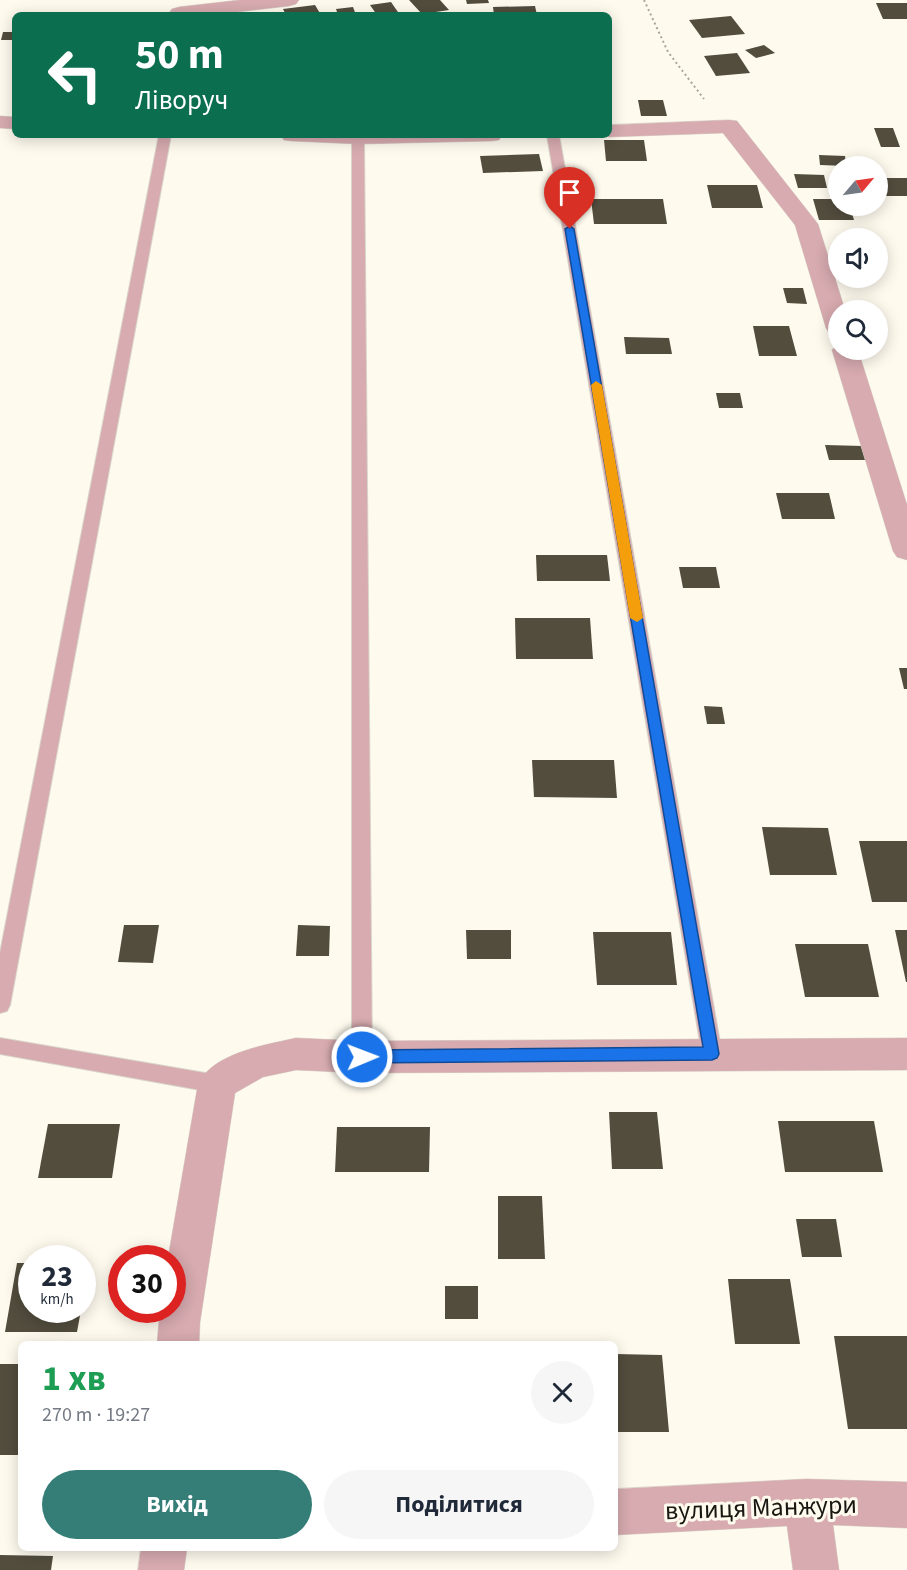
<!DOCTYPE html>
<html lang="uk">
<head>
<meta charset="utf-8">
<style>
	:root { --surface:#fff; --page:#f6f6f7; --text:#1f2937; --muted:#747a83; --accent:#357d77 }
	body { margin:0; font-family:"Source Sans 3",sans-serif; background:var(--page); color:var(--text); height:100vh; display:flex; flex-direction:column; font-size:22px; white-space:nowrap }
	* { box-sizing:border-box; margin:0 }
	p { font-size:20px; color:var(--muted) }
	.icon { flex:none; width:33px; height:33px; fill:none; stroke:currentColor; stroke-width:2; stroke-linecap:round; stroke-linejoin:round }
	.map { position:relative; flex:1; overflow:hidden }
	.details { position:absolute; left:18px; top:1341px; width:600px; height:210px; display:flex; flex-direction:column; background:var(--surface); border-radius:9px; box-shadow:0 3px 15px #0003 }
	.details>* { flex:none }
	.banner { position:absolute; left:12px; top:12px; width:600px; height:126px; border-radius:9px; box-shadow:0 3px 15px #0003; background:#0b6e4f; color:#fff; overflow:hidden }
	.needle { width:39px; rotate:61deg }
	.tools { position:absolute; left:828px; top:156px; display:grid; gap:12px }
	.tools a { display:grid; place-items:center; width:60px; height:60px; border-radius:50%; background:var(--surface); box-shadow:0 3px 15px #0003; font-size:30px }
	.speed { position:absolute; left:18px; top:1245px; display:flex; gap:12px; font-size:30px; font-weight:700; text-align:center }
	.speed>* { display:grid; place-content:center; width:78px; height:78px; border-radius:50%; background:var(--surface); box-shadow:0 3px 15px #0003; line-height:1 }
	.speed small { font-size:15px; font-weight:400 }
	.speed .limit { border:9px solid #d22; background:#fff; color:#111 }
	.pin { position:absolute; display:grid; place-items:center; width:51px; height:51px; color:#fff; margin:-62px -26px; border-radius:50% 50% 50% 0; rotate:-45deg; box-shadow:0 0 6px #0007 }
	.pin .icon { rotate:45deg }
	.me { position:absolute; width:66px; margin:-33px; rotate:89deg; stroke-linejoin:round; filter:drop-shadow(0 0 4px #0008) }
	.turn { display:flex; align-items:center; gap:21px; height:126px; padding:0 24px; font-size:27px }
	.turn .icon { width:78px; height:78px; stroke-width:2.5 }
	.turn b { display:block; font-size:42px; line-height:51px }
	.round { display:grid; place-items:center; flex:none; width:63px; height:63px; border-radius:32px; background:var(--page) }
	.overview { display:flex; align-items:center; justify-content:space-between; height:102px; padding:0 24px }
	h1 { font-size:36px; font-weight:700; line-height:45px; color:#1e9e55 }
	.action { display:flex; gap:12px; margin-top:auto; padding:12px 24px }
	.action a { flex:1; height:69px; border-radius:36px; background:var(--accent); color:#fff; font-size:24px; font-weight:700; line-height:69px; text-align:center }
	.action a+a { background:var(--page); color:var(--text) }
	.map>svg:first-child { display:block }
	.building { fill:#524d3d }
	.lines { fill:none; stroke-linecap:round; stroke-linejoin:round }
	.lane-casing { stroke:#d9d6cb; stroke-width:2 }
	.street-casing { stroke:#d9d6cb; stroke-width:1 }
	.path { stroke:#a8a59b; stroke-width:2; stroke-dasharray:2 3; stroke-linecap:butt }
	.lane { fill:#d7abb0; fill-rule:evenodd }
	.street { fill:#d7abb0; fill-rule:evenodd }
	.route { fill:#1a73e8; stroke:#114b97; stroke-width:1.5 }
	.slow { fill:#f59e0b }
	.labels { text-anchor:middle; stroke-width:6; stroke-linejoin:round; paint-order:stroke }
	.near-street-label { font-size:26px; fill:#191711; stroke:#fefaee }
</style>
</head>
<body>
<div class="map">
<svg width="907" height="1570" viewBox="0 0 907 1570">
	<rect width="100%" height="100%" fill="#fefaee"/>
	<g class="building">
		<polygon points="409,0 440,0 449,10 422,14"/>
		<polygon points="466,0 488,0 489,3 467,4"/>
		<polygon points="391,2 400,15 377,15 370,5"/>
		<polygon points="876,3 907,3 907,19 883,19"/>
		<polygon points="315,5 321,15 286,15 283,9"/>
		<polygon points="535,6 537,15 494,15 493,7"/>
		<polygon points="353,7 356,15 338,15 336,9"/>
		<polygon points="731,16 745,34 702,38 689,20"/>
		<polygon points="3,32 15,32 15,40 1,40"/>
		<polygon points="764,45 775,53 756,58 745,50"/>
		<polygon points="737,53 750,73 716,76 704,56"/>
		<polygon points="638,100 663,100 667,116 641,116"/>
		<polygon points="874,128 893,128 900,147 881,147"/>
		<polygon points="604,140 644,140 647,161 606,161"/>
		<polygon points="539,154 543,171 483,173 480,156"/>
		<polygon points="819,155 845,156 846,166 820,165"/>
		<polygon points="794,174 824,175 827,188 798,188"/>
		<rect x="878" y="178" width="29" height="18"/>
		<polygon points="707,185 757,185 763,208 712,208"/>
		<polygon points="591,199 663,199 667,224 594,224"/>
		<polygon points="813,199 838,199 838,206 850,206 854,220 819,220"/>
		<polygon points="783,288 803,288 807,304 787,303"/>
		<polygon points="753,326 789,326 797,356 759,356"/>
		<polygon points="624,337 669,338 672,354 626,354"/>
		<polygon points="716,393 740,393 743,408 719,408"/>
		<polygon points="825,445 863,446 867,460 829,460"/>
		<polygon points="776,493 829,493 835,519 782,519"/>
		<polygon points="536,555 607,555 610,581 537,581"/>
		<polygon points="679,567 716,567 720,588 683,588"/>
		<polygon points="515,618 590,618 593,659 516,659"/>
		<polygon points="899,668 907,668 907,689 904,689"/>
		<polygon points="704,706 722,707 725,724 707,724"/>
		<polygon points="532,760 614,760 617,798 534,797"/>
		<polygon points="762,827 828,828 837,875 770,875"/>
		<polygon points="859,841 907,841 907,902 872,902"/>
		<polygon points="124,925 159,925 153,963 118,962"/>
		<polygon points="298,925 330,926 329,956 296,956"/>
		<polygon points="466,930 511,930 511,959 467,959"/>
		<polygon points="895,930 907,930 907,982 906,982"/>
		<polygon points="593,932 671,932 677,985 597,985"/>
		<polygon points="795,944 868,944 879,997 805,997"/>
		<polygon points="609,1112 657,1112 663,1169 612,1169"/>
		<polygon points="778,1121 874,1121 883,1172 785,1172"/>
		<polygon points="48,1124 120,1124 112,1178 38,1178"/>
		<polygon points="337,1127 430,1127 429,1172 335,1172"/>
		<polygon points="498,1196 542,1196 545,1259 498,1259"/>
		<polygon points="796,1219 836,1219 842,1257 802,1257"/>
		<polygon points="17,1263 32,1263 32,1310 81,1310 77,1332 5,1332"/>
		<polygon points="82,1263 88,1263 84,1292 82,1292"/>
		<polygon points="728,1279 790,1279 800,1344 735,1344"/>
		<rect x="445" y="1286" width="33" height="33"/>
		<polygon points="834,1336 907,1336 907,1429 848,1429"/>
		<polygon points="615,1354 662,1355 669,1432 615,1432"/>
		<rect x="0" y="1364" width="21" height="91"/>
		<polygon points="0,1555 53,1556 51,1570 0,1570"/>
	</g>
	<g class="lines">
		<g class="lane-casing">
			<g id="lane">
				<polygon points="159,135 171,135 10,1005 7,1011 0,1013 0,953"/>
				<polygon points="360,135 364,138 372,1057 369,1063 362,1065 355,1063 352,1057 352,138"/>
				<polygon points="547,135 559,135 722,1054 719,1060 712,1062 705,1060 702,1054"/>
				<polygon points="0,1038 217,1075 224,1078 227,1084 224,1090 217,1093 0,1054"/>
			</g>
		</g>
		<g class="street-casing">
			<g id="street">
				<polygon points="240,0 299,0 296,4 289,6 211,15 171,15 169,13 172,9 179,7"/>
				<polygon points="0,116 15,117 15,129 0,128"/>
				<polygon points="729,120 737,121 818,224 845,310 838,310 838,335 829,333 826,328 795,225 723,133 609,137 601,135 609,135 609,125"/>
				<polygon points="281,135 502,135 499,140 491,141 358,144 292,141 284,140"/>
				<polygon points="838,344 838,350 858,350 907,505 907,560 897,557 893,551 832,350"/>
				<path d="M296 1038 362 1041 907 1038V1070L362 1073 296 1070 263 1077 235 1093 200 1322 199 1344H157L160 1310H172V1258H168L198 1084C213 1053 265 1045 296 1038Z"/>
				<polygon points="807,1479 907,1482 907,1528 833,1525 839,1570 793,1570 787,1526 615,1535 615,1489"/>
				<polygon points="141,1548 187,1548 184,1570 138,1570"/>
			</g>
		</g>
		<polyline class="path" points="644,0 668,52 704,99"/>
		<use href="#lane" class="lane"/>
		<use href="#street" class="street"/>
	</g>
	<polygon class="route" points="570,226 574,229 719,1054 717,1058 712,1060 362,1063 357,1061 355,1057 357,1052 362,1050 703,1047 565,229"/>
	<polygon class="slow" points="596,381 602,385 643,618 637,622 630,618 591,385"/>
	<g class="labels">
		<g class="near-street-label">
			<text transform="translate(761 1507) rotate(-2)" y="9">вулиця Манжури</text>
		</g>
	</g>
</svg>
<div class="tools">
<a><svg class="needle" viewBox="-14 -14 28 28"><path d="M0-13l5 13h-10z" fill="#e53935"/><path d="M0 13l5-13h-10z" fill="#747a83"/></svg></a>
<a><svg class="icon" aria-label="sound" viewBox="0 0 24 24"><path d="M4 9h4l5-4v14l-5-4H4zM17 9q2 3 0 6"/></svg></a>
<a><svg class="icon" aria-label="search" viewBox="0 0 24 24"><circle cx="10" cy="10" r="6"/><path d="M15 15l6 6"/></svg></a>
</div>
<div class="speed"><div>23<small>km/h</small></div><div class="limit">30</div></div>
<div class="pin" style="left:570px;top:229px;background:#d93025"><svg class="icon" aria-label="arrive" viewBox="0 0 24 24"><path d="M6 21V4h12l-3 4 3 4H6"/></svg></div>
<svg class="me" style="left:362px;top:1057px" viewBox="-20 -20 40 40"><circle r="17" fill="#1a73e8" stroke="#fff" stroke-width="3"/><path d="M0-11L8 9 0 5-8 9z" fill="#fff"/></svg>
<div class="banner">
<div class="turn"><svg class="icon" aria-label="left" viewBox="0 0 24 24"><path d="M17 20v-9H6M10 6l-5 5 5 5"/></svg><div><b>50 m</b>Ліворуч</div></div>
</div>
<section class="details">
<div class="overview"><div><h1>1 хв</h1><p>270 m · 19:27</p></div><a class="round"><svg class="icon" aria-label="close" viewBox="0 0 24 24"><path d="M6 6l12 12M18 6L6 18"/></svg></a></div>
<div class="action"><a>Вихід</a><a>Поділитися</a></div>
</section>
</div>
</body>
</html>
